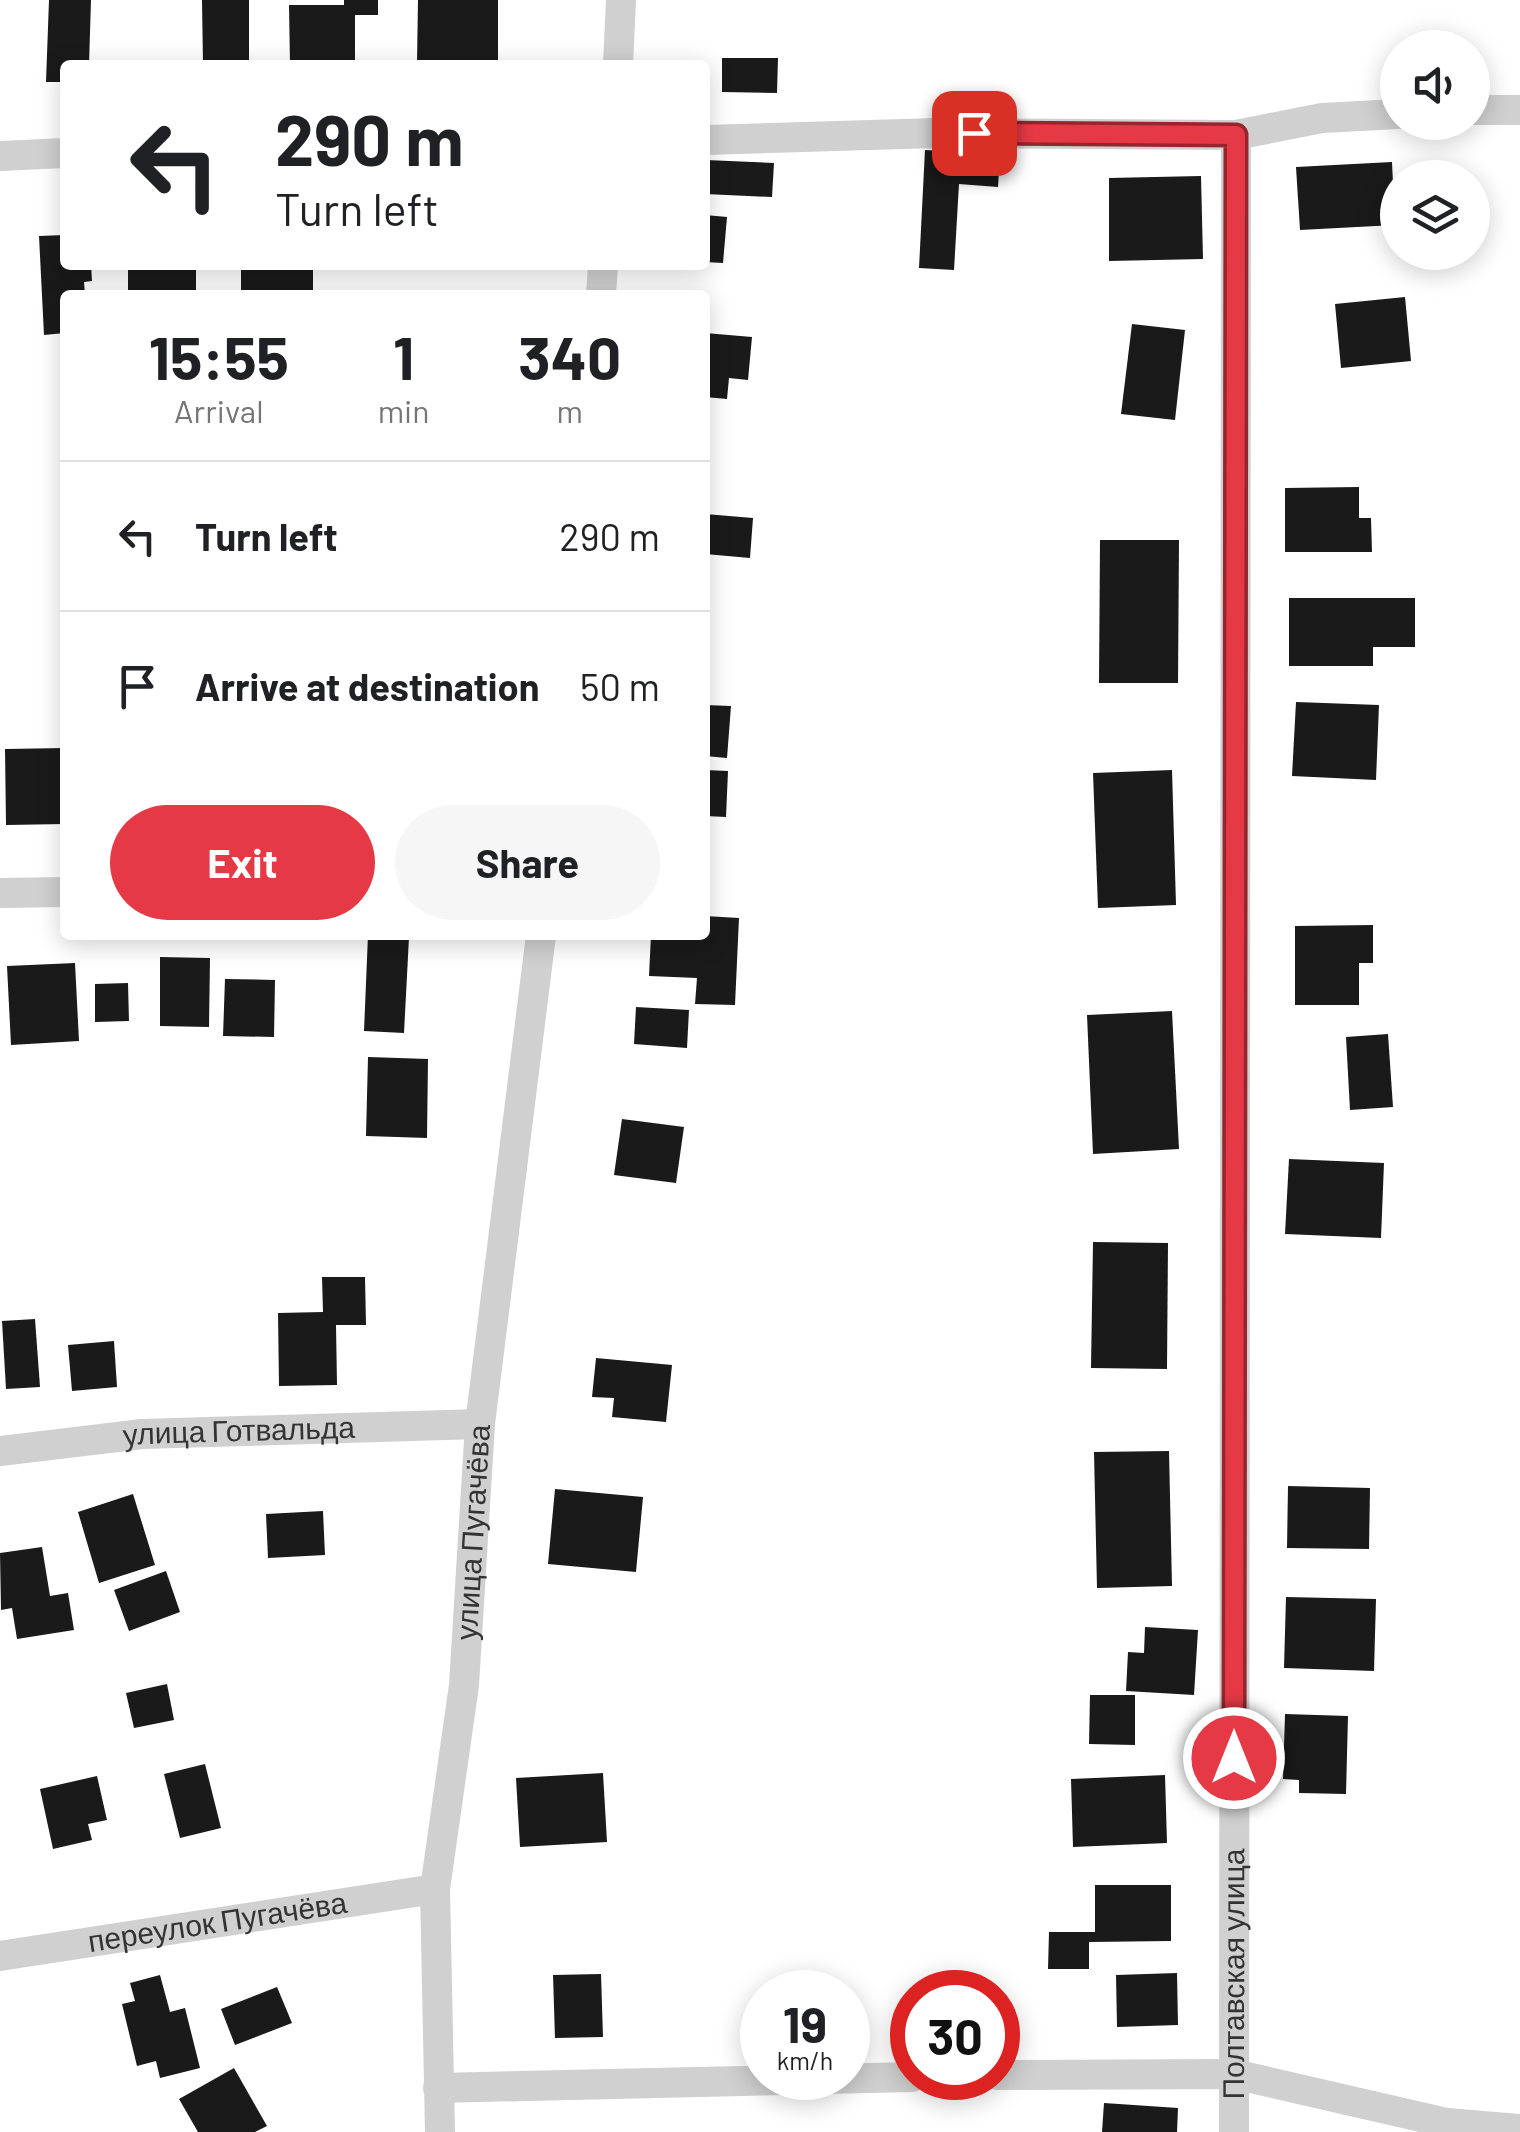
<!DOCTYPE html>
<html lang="en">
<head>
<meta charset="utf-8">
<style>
	:root { --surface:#fff; --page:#f6f6f6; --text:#202124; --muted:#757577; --line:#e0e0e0; --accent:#e63946 }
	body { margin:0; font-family:Barlow,sans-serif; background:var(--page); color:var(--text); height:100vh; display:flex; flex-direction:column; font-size:38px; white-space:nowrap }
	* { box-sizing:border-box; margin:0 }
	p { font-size:32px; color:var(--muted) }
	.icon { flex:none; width:55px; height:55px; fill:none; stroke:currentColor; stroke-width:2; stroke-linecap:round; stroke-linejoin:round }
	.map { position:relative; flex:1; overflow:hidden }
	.details { position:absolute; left:60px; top:290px; width:650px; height:650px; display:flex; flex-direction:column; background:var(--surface); border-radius:10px; box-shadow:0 5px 25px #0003 }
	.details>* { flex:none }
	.banner { position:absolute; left:60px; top:60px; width:650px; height:210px; border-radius:10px; box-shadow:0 5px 25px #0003; background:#fff; color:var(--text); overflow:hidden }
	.controls { position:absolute; left:1380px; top:30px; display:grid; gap:20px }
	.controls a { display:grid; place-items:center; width:110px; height:110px; border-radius:50%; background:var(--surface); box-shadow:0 5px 25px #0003; font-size:50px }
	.speed { position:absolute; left:740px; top:1970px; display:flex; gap:20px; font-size:50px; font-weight:700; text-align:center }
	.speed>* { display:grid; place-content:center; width:130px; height:130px; border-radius:50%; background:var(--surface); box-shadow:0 5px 25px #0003; line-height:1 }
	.speed small { font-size:25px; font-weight:400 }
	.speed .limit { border:15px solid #d22; background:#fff; color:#111 }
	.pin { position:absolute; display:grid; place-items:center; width:85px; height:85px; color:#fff; margin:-42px; border-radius:20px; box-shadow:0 5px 15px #0006 }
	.me { position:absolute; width:110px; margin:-55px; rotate:0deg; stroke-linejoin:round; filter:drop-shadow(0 0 8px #0008) }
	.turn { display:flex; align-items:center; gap:35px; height:210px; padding:0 50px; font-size:45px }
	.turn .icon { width:130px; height:130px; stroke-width:2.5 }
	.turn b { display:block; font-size:70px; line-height:85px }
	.eta { display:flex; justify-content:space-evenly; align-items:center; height:170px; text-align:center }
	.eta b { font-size:60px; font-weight:700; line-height:70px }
	.action { display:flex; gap:20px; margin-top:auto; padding:20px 50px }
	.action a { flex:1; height:115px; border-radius:60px; background:var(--accent); color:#fff; font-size:40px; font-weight:700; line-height:115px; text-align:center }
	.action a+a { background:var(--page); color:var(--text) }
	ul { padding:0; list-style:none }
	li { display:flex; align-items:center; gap:30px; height:150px; padding:0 50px; border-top:2px solid var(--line) }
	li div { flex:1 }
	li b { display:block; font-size:38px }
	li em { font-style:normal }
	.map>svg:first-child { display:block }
	.building { fill:#1a1a1a }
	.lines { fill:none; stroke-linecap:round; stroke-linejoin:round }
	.minor { stroke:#d0d0d0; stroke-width:30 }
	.route-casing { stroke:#96252e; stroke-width:25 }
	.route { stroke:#e63946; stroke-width:18 }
	.labels { text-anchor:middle; stroke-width:10; stroke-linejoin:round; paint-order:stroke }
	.street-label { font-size:30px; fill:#333; stroke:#fff }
</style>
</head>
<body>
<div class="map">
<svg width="1520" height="2132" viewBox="0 0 1520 2132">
	<rect width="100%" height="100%" fill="#fff"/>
	<g class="building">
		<polygon points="49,0 91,0 89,65 65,65 65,82 46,82"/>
		<polygon points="202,0 249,0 249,65 203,65"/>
		<polygon points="344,0 378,0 378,15 355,15 355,65 290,65 289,5 344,5"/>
		<polygon points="418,0 498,0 498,63 417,62"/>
		<polygon points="722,58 778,58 777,93 722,92"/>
		<polygon points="925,150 1000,154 998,187 959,184 954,270 919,268"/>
		<polygon points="706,160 774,163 772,197 705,194"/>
		<polygon points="1392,162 1395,225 1300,230 1296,167"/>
		<polygon points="1201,176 1203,259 1109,261 1109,178"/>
		<polygon points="705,215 727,217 723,263 705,262"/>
		<polygon points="65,235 65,265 91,265 92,281 84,282 85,295 65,295 65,333 44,335 39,236"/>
		<rect x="1405" y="252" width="46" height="8"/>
		<rect x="128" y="265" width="68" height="26"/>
		<rect x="241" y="265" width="72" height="30"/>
		<polygon points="1405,297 1411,361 1341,368 1335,304"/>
		<polygon points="1132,324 1185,330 1175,420 1121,414"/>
		<polygon points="705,333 752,337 748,380 729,378 727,399 705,397"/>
		<polygon points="1359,487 1359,518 1371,518 1372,552 1285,552 1285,488"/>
		<polygon points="705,514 753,518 750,558 705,554"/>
		<polygon points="1100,540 1179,540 1178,683 1099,683"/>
		<polygon points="1289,598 1415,598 1415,647 1373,647 1373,666 1289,666"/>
		<polygon points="1296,702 1379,705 1376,780 1292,776"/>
		<polygon points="705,705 731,706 727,758 705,756"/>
		<polygon points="65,748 65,824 6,825 5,749"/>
		<polygon points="705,770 728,771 726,817 705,816"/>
		<polygon points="1172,770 1176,905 1098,908 1093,773"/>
		<polygon points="705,916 739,918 735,1005 695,1004 697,978 649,976 651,935 705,935"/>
		<polygon points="1373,925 1373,963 1359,963 1359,1005 1295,1005 1295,926"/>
		<polygon points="368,935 409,937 404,1033 364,1031"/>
		<polygon points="160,957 210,958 209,1027 160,1026"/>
		<polygon points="75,963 79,1041 11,1045 7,966"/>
		<polygon points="225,979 275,980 274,1037 223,1036"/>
		<polygon points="128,983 129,1021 95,1022 95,984"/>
		<polygon points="636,1007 689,1010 687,1048 634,1044"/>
		<polygon points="1172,1011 1179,1149 1093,1154 1087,1015"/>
		<polygon points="1388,1034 1393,1107 1350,1110 1346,1037"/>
		<polygon points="368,1057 428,1059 427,1138 366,1136"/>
		<polygon points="622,1119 684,1127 676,1183 614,1175"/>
		<polygon points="1289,1159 1384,1163 1381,1238 1285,1234"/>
		<polygon points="1093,1242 1168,1243 1167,1369 1091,1368"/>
		<polygon points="322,1277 365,1277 366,1325 336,1325 337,1385 279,1386 278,1313 323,1312"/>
		<polygon points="35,1319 40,1387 6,1389 2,1321"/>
		<polygon points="114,1341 117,1387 72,1391 68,1345"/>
		<polygon points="596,1358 672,1365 666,1422 612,1417 614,1398 592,1397"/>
		<polygon points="1169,1451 1172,1586 1097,1588 1094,1452"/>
		<polygon points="1288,1486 1370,1488 1369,1549 1287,1548"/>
		<polygon points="555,1489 643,1497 636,1572 548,1564"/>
		<polygon points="133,1494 155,1565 99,1583 78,1512"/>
		<polygon points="323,1511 325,1555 268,1558 266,1514"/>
		<polygon points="42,1547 50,1596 68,1593 74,1630 17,1639 12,1608 1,1610 0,1553"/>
		<polygon points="166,1571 180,1612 129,1631 114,1590"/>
		<polygon points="1286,1597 1376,1599 1374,1671 1284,1668"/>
		<polygon points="1145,1627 1198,1630 1194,1695 1126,1691 1128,1652 1144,1653"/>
		<polygon points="167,1684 174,1720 134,1728 126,1693"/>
		<polygon points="1090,1695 1135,1695 1135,1745 1089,1744"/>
		<polygon points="1285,1714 1348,1716 1346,1794 1299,1793 1299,1780 1283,1779"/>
		<polygon points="205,1764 221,1828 180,1838 164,1774"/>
		<polygon points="603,1773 607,1842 520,1847 516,1778"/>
		<polygon points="1165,1775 1167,1843 1073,1847 1071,1779"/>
		<polygon points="97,1776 107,1820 88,1824 92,1840 53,1849 40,1789"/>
		<polygon points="1095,1885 1171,1885 1171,1941 1089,1942 1089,1969 1048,1969 1049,1932 1095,1932"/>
		<polygon points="1177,1973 1178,2025 1117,2027 1116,1975"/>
		<polygon points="601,1974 603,2037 555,2038 553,1975"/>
		<polygon points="160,1975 170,2012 185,2008 200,2068 160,2078 156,2061 137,2066 122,2004 135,2001 130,1983"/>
		<polygon points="277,1987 292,2023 235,2045 221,2009"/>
		<polygon points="234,2068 267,2126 255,2132 198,2132 179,2099"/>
		<polygon points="1104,2103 1178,2108 1177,2132 1102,2132"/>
	</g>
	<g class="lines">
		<g class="minor">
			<polyline points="618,65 621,0"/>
			<polyline points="1472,110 1520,110"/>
			<polyline points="705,140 936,133 1236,135 1322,118 1398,114"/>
			<polyline points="0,156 65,153"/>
			<polyline points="601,295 603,265"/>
			<polyline points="0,893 65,892"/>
			<path id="s1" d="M0 1451 142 1434 480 1424"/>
			<path id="s2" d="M0 1956 435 1889"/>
			<polyline points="998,2075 1234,2074 1447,2123 1520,2129"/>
			<polyline points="438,2088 912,2077"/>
			<path id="s3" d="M440 2132 435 1889 464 1685 480 1424 541 935"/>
			<path id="s4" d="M1234 2132 1236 135"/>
		</g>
	</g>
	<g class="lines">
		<g class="route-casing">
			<polyline id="route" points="974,133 1236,135 1234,1758"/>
		</g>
		<use href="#route" class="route"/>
	</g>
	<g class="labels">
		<g class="street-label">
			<text dy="10" stroke="none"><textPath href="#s1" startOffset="240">улица Готвальда</textPath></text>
			<text dy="10" stroke="none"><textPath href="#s3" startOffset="602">улица Пугачёва</textPath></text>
			<text dy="10" stroke="none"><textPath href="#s2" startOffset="220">переулок Пугачёва</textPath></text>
			<text dy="10" stroke="none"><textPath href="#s4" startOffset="158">Полтавская улица</textPath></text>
		</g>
	</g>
</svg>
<div class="controls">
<a><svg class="icon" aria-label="sound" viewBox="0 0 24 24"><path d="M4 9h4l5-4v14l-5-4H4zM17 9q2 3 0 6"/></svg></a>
<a><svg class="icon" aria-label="layers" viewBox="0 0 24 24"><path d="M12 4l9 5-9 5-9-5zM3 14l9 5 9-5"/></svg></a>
</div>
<div class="speed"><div>19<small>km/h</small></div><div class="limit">30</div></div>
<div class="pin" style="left:974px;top:133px;background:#d93025"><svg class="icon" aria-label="arrive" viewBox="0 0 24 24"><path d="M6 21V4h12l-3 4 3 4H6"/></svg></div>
<svg class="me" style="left:1234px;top:1758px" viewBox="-20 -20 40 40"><circle r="17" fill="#e63946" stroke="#fff" stroke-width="3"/><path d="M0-11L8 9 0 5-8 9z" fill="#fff"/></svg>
<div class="banner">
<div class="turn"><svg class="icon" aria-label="left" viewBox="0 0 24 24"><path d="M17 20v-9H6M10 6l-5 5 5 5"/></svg><div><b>290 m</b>Turn left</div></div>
</div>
<section class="details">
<div class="eta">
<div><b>15:55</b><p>Arrival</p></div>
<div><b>1</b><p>min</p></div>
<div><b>340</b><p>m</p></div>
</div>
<ul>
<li><svg class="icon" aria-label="left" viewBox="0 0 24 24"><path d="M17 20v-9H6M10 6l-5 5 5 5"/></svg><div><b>Turn left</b></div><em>290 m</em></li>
<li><svg class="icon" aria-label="arrive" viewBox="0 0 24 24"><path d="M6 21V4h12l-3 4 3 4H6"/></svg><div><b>Arrive at destination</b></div><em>50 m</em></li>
</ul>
<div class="action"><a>Exit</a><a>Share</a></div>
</section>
</div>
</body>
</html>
